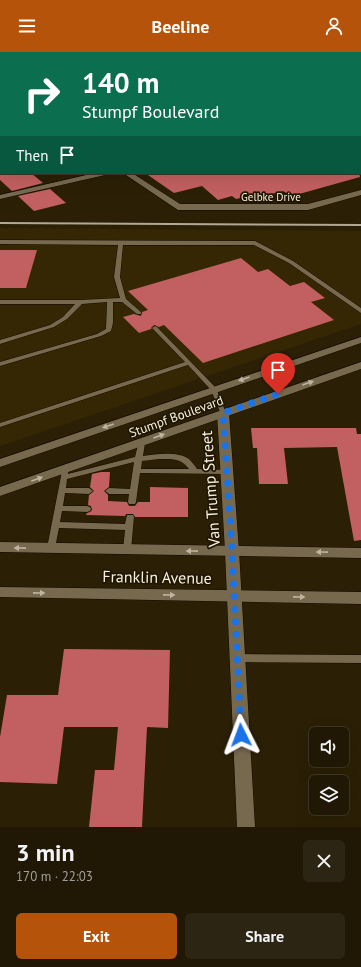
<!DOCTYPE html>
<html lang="en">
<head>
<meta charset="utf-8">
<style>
	:root { --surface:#201804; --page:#2d2513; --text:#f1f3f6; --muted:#a2a09a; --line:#3d3726; --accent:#b45309 }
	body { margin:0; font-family:"PT Sans",sans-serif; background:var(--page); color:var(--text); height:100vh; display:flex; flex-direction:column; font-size:15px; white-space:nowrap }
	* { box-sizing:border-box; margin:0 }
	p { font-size:13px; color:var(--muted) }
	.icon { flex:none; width:22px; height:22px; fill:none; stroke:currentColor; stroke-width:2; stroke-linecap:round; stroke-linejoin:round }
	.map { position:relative; height:775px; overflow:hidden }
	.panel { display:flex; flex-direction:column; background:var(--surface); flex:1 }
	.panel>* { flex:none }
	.hud { position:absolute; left:0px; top:0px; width:361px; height:122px; box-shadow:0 4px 16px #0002,0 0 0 1px var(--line); background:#0b6e4f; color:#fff; overflow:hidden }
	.tools { position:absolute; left:309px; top:675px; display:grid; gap:8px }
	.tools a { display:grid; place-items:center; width:40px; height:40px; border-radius:6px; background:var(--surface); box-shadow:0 4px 16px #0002,0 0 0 1px var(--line); font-size:20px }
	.pin { position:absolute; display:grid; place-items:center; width:34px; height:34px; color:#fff; margin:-41px -17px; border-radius:50% 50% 50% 0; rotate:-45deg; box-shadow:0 0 4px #0007 }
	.pin .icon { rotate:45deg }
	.me { position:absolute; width:44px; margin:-22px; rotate:357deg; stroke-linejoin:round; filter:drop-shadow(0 0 3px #0008) }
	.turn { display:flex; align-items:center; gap:14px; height:84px; padding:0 16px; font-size:18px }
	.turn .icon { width:52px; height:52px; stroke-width:2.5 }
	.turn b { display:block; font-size:28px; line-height:34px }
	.then { display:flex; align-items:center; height:38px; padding:0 16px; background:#0003; gap:8px; font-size:15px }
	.round { display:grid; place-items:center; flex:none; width:42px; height:42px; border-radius:6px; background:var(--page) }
	.headline { display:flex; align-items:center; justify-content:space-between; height:68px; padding:0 16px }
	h1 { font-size:24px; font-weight:600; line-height:30px }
	.button { display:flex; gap:8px; margin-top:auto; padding:8px 16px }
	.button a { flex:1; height:46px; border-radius:6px; background:var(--accent); color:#fff; font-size:16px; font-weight:600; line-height:46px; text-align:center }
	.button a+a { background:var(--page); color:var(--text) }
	header { display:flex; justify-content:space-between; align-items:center; height:52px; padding:0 16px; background:var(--accent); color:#fff; font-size:18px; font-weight:600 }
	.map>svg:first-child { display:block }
	.built { fill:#352704 }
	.building { fill:#c25f60 }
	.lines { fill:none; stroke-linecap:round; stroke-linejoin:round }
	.lane-casing { stroke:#130900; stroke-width:1 }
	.street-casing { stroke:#130900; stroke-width:1 }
	.secondary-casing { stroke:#130900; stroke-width:1 }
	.lane { fill:#76694e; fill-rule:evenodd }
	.street { fill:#76694e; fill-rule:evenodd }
	.secondary { fill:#76694e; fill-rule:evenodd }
	.rail { stroke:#b1a995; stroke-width:2 }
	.oneway { fill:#beb49f }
	.route { stroke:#1a73e8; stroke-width:7; stroke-dasharray:0 12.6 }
	.labels { text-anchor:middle; stroke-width:3.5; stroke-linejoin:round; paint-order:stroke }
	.far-street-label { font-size:11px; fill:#f8f1e1; stroke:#211700 }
	.street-label { font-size:13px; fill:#f8f1e1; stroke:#211700 }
	.near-street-label { font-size:16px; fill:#f8f1e1; stroke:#211700 }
</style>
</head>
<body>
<header><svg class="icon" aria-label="menu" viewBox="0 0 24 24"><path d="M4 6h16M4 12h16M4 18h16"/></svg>Beeline<svg class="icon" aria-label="person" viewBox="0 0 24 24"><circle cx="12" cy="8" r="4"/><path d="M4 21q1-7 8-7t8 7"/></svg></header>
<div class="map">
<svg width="361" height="775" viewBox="0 0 361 775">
	<rect width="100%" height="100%" fill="#2b2006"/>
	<polygon class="built" points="0,176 361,179 361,272 0,394"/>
	<g class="building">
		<polygon points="0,121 31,121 43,131 12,139 0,128"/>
		<polygon points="145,121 359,121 360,125 292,144 283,139 263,144 260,142 236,147 232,144 218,148 202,134 174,141"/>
		<polygon points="50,137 66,151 34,159 18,144"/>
		<polygon points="0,198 37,198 26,236 0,236"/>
		<polygon points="241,206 258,220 268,217 290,234 304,230 325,246 311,250 334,268 203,311 164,273 159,275 154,273 151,277 139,281 123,265 134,262 141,264 142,260 148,258 128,239"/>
		<polygon points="251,376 356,376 357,382 361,382 361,488 354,489 337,395 284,396 288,432 259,432 257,396 253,396"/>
		<polygon points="101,420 110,420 109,435 104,439 108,443 108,449 127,450 129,454 135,454 138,450 150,450 150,435 188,436 188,465 135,465 133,462 126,462 125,464 86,463 87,461 90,460 92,458 91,454 88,453 89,443 94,439 90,435 92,422"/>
		<polygon points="64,597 170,598 168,676 147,675 142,775 89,775 95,718 114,718 118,675 64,675 57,732 0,730 0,685 7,643 58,643"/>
	</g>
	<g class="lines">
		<g class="lane-casing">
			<g id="lane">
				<polygon points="0,188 255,189 293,209 361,256 361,261 289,211 254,193 123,193 120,225 126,247 141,260 141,262 137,262 122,250 113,250 113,271 111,279 101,284 0,314 0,310 97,282 106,277 107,250 82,252 67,267 54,275 0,292 0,288 50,273 63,265 75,252 0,252 0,248 80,248 120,246 114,225 118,193 0,192"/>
				<polygon points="155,274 157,275 216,336 226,361 225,362 221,362 211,338 188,313 0,375 0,371 185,310 153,277 152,276"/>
				<path d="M139 389H141L145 391 143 404C156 402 178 399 189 407 192 410 195 414 197 417L227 418 231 420 227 422 140 421 136 450 135 452H129L128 450 129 442H109L105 439 109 436 130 437 134 410 67 427 66 436H89L93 439 89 442 65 441 63 454H87L90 455 91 457 90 459 87 460 62 459 60 470 125 472 127 463H133L134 465 131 498 130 500H124L123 498 125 478 59 476 55 496 54 498H48L47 496 62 419H68V422L135 405ZM159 407C172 407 181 406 189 417H141L142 409Z"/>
				<polygon points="238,602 361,603 361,611 238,610 235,609 233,606 235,603"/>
			</g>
		</g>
		<g class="street-casing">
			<g id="street">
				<polygon points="122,0 129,0 130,1 123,1"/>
				<polygon points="283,0 291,0 292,1 284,1"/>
				<rect x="0" y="14" width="1" height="4"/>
				<rect x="0" y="29" width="1" height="5"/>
				<rect x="360" y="30" width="1" height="4"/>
				<rect x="360" y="59" width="1" height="4"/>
				<polygon points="0,67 1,67 0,72"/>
				<polygon points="95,121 109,121 105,123 0,147 0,143"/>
				<polygon points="123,121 132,121 180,152 308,152 361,138 361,143 308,158 178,158"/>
				<polygon points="223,357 227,359 229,361 239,499 255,775 237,775 225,499 217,361 219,359"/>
			</g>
		</g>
		<g class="secondary-casing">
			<g id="secondary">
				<polygon points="361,285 361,291 0,415 0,407"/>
				<polygon points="361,310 361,317 0,444 0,435"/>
				<polygon points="0,490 361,496 361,506 0,500"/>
				<polygon points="0,535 361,540 361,552 0,545"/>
			</g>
		</g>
		<use href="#lane" class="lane"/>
		<use href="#street" class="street"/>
		<use href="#secondary" class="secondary"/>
		<polyline class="rail" points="0,171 361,173"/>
	</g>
	<defs><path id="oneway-solid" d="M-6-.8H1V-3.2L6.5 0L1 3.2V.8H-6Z"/></defs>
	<g class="oneway">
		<use href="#oneway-solid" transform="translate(244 327) rotate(161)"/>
		<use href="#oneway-solid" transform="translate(308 331) rotate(-19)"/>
		<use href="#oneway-solid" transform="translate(108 374) rotate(161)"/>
		<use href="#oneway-solid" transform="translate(159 384) rotate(-20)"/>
		<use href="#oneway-solid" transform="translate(37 427) rotate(-20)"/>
		<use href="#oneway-solid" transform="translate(20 496) rotate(-179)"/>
		<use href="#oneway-solid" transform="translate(192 499) rotate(-179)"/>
		<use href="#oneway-solid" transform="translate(322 500) rotate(-179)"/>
		<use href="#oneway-solid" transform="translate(39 541) rotate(1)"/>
		<use href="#oneway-solid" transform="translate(169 543) rotate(1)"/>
		<use href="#oneway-solid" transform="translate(299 545) rotate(1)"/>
	</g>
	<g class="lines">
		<polyline class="route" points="241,683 232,499 223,361 278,342"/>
	</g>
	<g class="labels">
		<g class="far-street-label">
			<text x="271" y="149">Gelbke Drive</text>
		</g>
		<g class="street-label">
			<text transform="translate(176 364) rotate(-20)" y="5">Stumpf Boulevard</text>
		</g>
		<g class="near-street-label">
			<text transform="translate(210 437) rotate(-94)" y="6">Van Trump Street</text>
			<text transform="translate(157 525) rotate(1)" y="6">Franklin Avenue</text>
		</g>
	</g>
</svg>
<div class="tools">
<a><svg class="icon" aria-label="sound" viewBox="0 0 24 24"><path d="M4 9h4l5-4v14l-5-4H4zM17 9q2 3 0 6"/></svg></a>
<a><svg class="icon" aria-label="layers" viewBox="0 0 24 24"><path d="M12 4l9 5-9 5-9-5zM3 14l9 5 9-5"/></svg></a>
</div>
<div class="pin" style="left:278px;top:342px;background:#d93025"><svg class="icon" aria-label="arrive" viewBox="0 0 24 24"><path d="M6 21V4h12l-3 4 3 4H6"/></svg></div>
<svg class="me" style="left:241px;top:683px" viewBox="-20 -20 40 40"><path d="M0-17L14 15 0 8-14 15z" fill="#1a73e8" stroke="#fff" stroke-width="4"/></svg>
<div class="hud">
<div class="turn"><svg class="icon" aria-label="right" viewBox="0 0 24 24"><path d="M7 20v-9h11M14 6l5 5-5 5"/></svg><div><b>140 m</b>Stumpf Boulevard</div></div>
<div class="then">Then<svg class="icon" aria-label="arrive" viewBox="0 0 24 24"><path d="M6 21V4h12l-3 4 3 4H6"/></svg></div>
</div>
</div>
<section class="panel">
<div class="headline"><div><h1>3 min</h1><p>170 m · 22:03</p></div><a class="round"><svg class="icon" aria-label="close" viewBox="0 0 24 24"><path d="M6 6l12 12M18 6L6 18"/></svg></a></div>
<div class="button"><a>Exit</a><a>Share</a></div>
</section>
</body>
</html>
